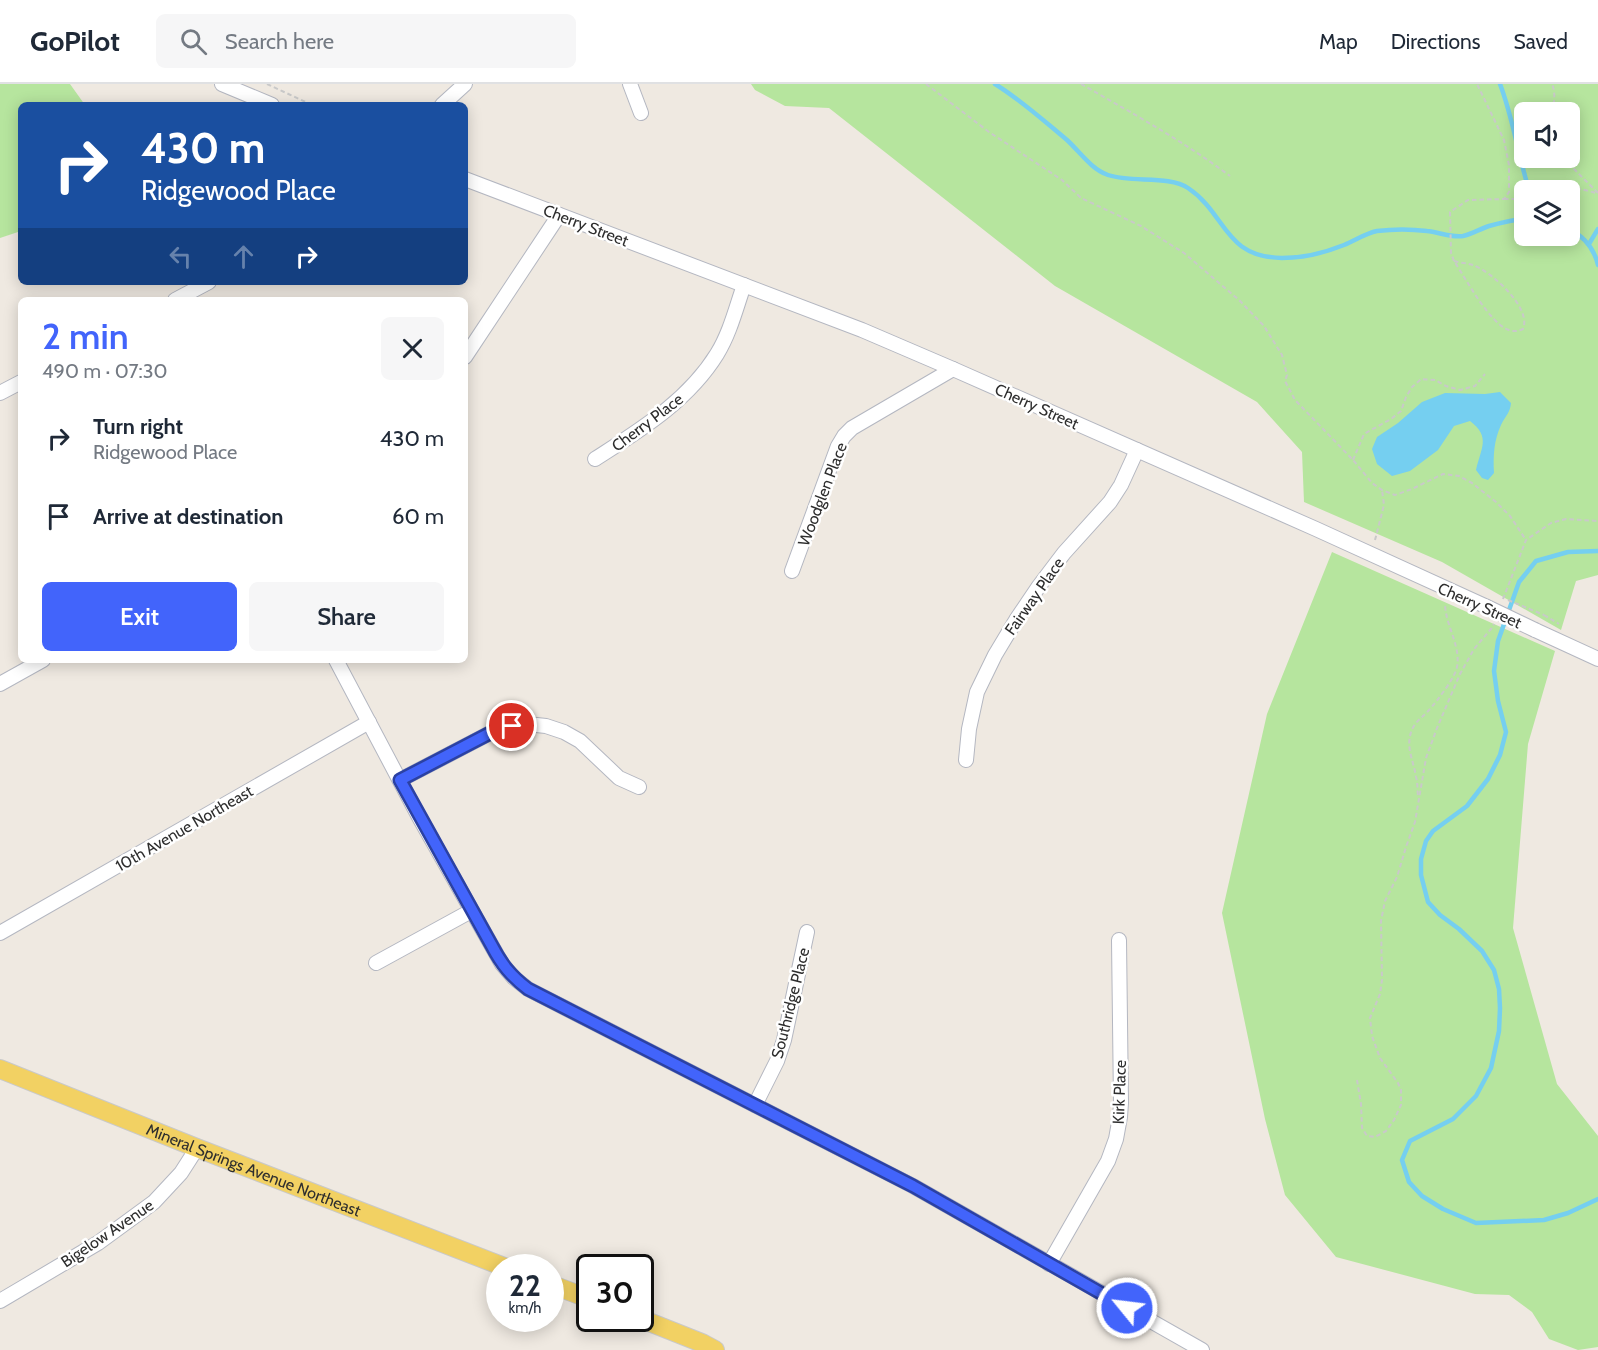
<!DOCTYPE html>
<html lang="en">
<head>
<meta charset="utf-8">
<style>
	:root { --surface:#fff; --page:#f6f6f7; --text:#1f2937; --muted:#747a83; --line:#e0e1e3; --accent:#4264fb }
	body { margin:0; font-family:Cabin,sans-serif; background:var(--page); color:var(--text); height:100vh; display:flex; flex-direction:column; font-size:22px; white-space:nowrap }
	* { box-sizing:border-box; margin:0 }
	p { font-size:20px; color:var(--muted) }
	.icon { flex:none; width:33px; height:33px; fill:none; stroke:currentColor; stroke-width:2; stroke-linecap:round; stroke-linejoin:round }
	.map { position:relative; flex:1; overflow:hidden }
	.details { position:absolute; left:18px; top:213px; width:450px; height:366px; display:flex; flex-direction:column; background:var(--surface); border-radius:9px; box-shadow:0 3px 15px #0003 }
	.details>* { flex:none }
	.guide { position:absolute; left:18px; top:18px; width:450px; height:183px; border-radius:9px; box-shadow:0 3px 15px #0003; background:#1a4fa0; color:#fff; overflow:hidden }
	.fabs { position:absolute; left:1514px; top:18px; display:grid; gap:12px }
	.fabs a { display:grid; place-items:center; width:66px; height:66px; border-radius:9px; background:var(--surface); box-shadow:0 3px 15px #0003; font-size:30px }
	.speed { position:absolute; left:486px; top:1170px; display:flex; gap:12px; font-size:30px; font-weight:700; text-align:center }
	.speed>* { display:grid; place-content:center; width:78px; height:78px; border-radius:50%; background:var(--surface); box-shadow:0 3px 15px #0003; line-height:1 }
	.speed small { font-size:15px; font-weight:400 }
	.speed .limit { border:3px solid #111; border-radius:9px; background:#fff; color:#111 }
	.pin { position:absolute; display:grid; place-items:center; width:51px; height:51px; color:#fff; margin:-26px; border:3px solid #fff; border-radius:50%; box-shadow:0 2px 6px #0007 }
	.me { position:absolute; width:66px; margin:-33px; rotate:299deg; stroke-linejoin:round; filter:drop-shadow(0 0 4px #0008) }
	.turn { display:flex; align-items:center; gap:21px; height:126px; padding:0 24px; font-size:27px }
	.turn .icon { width:78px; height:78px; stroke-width:2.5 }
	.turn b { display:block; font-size:42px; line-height:51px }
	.lanes { display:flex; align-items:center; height:57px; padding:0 24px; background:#0003; justify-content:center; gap:30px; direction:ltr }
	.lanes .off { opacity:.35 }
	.round { display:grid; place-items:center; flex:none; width:63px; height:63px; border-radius:9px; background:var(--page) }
	.overview { display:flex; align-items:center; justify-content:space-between; height:102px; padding:0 24px }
	h1 { font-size:36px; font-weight:600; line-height:45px; color:var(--accent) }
	.action { display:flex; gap:12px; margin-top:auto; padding:12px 24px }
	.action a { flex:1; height:69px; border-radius:9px; background:var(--accent); color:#fff; font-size:24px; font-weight:600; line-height:69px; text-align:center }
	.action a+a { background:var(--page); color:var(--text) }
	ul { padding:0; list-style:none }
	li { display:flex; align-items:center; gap:18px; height:78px; padding:0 24px }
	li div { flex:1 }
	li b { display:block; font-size:22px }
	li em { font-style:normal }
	header { display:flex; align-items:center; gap:36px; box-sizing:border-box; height:84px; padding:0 30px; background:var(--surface); border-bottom:2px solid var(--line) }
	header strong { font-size:28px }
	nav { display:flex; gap:33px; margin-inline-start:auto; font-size:21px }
	.search { width:420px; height:54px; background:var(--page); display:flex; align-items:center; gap:15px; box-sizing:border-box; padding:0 21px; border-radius:9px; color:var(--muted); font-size:22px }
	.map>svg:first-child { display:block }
	.green { fill:#b6e59e; fill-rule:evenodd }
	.water { fill:#75cff0 }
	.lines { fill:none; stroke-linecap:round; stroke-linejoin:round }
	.stream { stroke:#75cff0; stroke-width:4.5 }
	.minor-casing { stroke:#b4b7c1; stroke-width:16 }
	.major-casing { stroke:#c9c9c9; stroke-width:20 }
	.path { stroke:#c9c9c9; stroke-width:2; stroke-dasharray:4.5 3; stroke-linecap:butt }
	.minor { stroke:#fff; stroke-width:14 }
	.major { stroke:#f2d163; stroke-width:18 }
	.minor-bridge-casing { stroke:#b4b7c1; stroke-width:16; stroke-linecap:butt }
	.path-bridge { stroke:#c9c9c9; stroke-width:2; stroke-dasharray:4.5 3; stroke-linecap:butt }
	.minor-bridge { stroke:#fff; stroke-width:14 }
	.route-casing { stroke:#2b41a3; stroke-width:15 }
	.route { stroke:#4264fb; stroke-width:10 }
	.labels { text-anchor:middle; stroke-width:5; stroke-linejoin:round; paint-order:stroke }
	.street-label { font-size:16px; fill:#2e2e2e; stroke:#fff }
</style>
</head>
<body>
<header>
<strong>GoPilot</strong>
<div class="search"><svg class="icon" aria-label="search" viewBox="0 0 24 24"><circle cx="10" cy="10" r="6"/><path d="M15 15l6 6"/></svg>Search here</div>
<nav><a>Map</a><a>Directions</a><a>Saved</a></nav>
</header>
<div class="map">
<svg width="1598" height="1266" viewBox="0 0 1598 1266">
	<rect width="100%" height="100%" fill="#efe9e1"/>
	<g class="green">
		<polygon points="0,0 70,0 85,21 21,21 21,147 0,154"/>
		<path d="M751 0H1598V491L1576 497 1561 546 1442 478 1304 418 1302 368 1257 318 1055 202 829 24 785 22 755 6ZM1524 28H1569V74H1524ZM1524 106H1569V152H1524Z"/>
		<polygon points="1332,468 1555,567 1528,660 1513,844 1557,1000 1598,1052 1598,1263 1578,1266 1549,1255 1532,1228 1509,1211 1475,1210 1336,1173 1285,1111 1265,1035 1222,829 1267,630"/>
	</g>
	<path class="water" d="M1500 308 1511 319C1510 329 1506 331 1501 341 1494 356 1493 372 1494 389L1488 396 1482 394 1476 386C1481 364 1491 353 1470 337L1454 342 1438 366 1410 387 1392 392 1377 380 1372 365 1377 353 1398 339 1422 318 1445 309 1485 310Z"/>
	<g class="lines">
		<g class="stream">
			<path d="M995 0C1021 16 1044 37 1067 56 1080 68 1091 85 1108 91 1132 99 1169 91 1188 104 1227 130 1223 173 1282 174 1304 174 1324 169 1344 161 1354 157 1366 149 1377 147 1393 145 1411 145 1427 147 1438 148 1452 154 1463 152 1472 150 1480 145 1489 142 1500 139 1512 136 1524 135"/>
			<path d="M1500 0C1513 34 1518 71 1529 106"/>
			<path d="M1569 145C1585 153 1594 164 1598 181"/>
			<polyline points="1589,160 1598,145"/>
			<polyline points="1598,467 1568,468 1536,477 1519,498 1498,557 1494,587 1498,617 1506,648 1500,671 1488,695 1467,722 1433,747 1426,757 1421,775 1421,791 1428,818 1440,831 1459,845 1482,867 1494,886 1499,905 1500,924 1499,947 1491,984 1476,1012 1453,1035 1410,1057 1402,1076 1409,1098 1422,1112 1443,1125 1476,1139 1544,1136 1568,1129 1598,1115"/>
		</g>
		<g class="minor-casing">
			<g id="minor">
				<polyline points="222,0 272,21"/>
				<polyline points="630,0 641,29"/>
				<polyline points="442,21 465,0"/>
				<polyline points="465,95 862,246 953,285 1316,445 1485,522"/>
				<polyline points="175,216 209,198"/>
				<polyline points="465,273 559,131"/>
				<polyline points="0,309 21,298"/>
				<path d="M595 375C640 346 688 317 717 270 730 249 736 224 744 201"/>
				<polyline points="792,487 838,362 844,352 852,344 953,285"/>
				<polyline points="1535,546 1598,575"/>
				<polyline points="336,576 419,733 502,880 514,894 528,905 913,1102 1202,1266"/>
				<polyline points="0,600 43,576"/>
				<polyline points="966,676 969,645 977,608 995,571 1016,536 1039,502 1064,469 1110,418 1121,401 1137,366"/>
				<polyline points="400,696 494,647 512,642 527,640 546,642 564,648 580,657 619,694 639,703"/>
				<polyline points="0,849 369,638"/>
				<polyline points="376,879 471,827"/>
				<polyline points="755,1021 777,977 784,956 807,848"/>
				<polyline points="1049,1180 1108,1077 1116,1055 1120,1033 1121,1019 1119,856"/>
				<polyline points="0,1217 98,1159 154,1118 181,1089 197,1064"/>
			</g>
		</g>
		<g class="major-casing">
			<g id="major">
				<path id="s1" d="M0 985 197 1064 507 1184"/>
				<polyline points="550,1200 590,1215"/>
				<polyline points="639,1234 702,1259 715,1266"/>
			</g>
		</g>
		<g class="path">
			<polyline points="267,0 312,21"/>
			<polyline points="926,0 989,48 1062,96 1081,114 1141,142 1184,169 1239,216 1264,242 1282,271 1287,291 1285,297 1295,316 1353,376 1372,399 1382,406 1395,411 1412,405 1443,390 1459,392 1472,399 1496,418 1510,432 1526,456"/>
			<path d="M1081 0C1132 29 1183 57 1230 92"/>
			<path d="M1552 28C1554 20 1556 9 1552 0"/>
			<polyline points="1563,74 1598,109"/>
			<polyline points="1569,108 1581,105 1596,109"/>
			<polyline points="1504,115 1524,115"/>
			<path d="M1454 177C1460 179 1467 179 1473 181 1492 188 1532 224 1523 245 1518 247 1514 248 1509 246 1490 240 1466 195 1454 177L1451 169 1450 128 1468 116 1504 115 1509 108V81L1504 56 1477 0"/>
			<polyline points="1353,376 1364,350 1391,335 1401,327 1406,313 1412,303 1421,295 1435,296 1446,302 1460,306 1475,302 1485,290"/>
			<polyline points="1375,456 1384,421 1382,406"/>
			<polyline points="1503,515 1526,456 1551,439 1566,435 1598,437"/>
			<polyline points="1544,531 1559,540"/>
			<path d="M1418 711C1417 705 1418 699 1416 693 1414 679 1407 666 1410 652 1413 638 1421 635 1429 626 1437 617 1455 594 1457 583 1461 561 1445 541 1445 519"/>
			<polyline points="1357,996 1361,1020 1362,1044 1367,1052 1375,1053 1386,1047 1394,1036 1401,1021 1401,1006 1398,999 1380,974 1372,952 1370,934 1380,910 1382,896 1381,837 1385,817 1397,793 1406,763 1415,738 1426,674 1437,644 1460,590 1474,565 1491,545 1494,540"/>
		</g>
		<use href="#minor" class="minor"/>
		<use href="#major" class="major"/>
		<g class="minor-bridge-casing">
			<polyline id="minor-bridge" points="1485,522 1535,546"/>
		</g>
		<polyline class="path-bridge" points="1508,516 1544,531"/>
		<use href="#minor-bridge" class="minor-bridge"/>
	</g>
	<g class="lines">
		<g class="route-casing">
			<path id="route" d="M512 642 494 647 400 696 492 862C502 881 511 892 528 905L913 1102 1127 1224"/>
		</g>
		<use href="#route" class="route"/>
	</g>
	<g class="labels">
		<g class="street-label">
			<text transform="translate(586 141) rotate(21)" y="6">Cherry Street</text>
			<text transform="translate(1037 322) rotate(24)" y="6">Cherry Street</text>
			<text transform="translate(647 338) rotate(-37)" y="6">Cherry Place</text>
			<text transform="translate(822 410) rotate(-69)" y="6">Woodglen Place</text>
			<text transform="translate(1034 512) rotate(-55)" y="6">Fairway Place</text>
			<text transform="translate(1480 521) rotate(24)" y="6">Cherry Street</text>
			<text transform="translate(184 744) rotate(-30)" y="6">10th Avenue Northeast</text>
			<text transform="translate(790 919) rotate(-76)" y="6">Southridge Place</text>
			<text transform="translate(1119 1008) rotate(-88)" y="6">Kirk Place</text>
			<text dy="6" stroke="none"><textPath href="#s1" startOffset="273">Mineral Springs Avenue Northeast</textPath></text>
			<text transform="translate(107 1149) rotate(-34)" y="6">Bigelow Avenue</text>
		</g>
	</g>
</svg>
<div class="fabs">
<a><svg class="icon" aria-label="sound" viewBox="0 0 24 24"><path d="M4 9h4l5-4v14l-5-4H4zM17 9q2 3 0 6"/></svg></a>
<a><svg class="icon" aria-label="layers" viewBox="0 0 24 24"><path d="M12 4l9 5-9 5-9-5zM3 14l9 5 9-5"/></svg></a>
</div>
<div class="speed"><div>22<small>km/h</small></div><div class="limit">30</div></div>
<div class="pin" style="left:512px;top:642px;background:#d93025"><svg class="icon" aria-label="arrive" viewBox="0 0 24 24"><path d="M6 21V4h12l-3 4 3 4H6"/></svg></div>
<svg class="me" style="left:1127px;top:1224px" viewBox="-20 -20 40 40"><circle r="17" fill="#4264fb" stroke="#fff" stroke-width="3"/><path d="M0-11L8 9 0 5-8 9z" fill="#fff"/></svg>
<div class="guide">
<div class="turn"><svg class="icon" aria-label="right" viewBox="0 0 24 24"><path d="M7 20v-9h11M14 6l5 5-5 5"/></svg><div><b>430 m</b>Ridgewood Place</div></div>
<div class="lanes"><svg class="icon off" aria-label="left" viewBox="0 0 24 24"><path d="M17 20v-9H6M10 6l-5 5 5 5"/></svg><svg class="icon off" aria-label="ahead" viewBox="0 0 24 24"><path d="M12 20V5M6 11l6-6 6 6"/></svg><svg class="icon" aria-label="right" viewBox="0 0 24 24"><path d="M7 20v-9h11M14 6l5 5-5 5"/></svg></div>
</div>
<section class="details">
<div class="overview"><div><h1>2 min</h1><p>490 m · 07:30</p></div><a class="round"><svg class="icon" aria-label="close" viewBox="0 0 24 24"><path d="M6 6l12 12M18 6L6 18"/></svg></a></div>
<ul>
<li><svg class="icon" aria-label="right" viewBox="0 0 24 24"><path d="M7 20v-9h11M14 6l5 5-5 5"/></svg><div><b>Turn right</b><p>Ridgewood Place</p></div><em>430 m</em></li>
<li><svg class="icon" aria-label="arrive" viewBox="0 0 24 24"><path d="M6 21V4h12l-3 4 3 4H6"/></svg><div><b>Arrive at destination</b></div><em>60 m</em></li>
</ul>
<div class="action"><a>Exit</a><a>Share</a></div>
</section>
</div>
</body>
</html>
